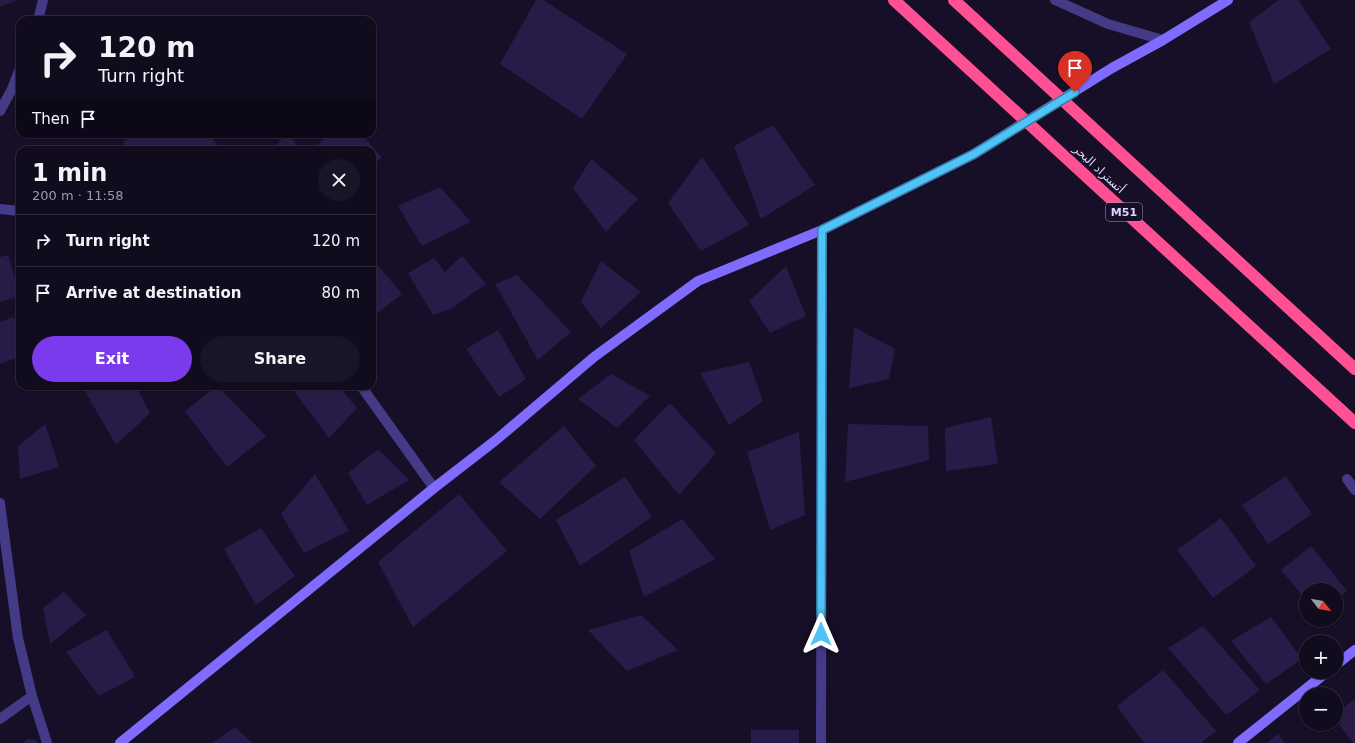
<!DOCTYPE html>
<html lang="en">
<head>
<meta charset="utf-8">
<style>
	:root { --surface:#100b1d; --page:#191426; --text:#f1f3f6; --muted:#9c9ba4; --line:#302b3b; --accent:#7c3aed }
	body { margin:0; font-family:"DejaVu Sans",Cairo,sans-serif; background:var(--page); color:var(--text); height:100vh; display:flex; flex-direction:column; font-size:15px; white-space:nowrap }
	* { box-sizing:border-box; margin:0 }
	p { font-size:13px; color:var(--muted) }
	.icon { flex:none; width:22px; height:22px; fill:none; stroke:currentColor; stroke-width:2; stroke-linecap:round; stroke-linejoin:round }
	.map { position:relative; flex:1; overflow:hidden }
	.panel { position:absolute; left:16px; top:146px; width:360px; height:244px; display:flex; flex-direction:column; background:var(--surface); border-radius:12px; box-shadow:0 1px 3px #0004,0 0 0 1px var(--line) }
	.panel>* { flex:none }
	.banner { position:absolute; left:16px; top:16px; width:360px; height:122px; border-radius:12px; box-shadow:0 1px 3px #0004,0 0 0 1px var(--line); background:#100b1d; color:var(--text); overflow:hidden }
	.needle { width:26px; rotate:121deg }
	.controls { position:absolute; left:1299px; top:583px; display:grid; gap:8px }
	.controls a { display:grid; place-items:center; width:44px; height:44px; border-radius:50%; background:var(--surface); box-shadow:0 1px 3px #0004,0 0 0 1px var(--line); font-size:20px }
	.pin { position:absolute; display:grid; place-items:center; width:34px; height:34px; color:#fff; margin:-41px -17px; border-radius:50% 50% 50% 0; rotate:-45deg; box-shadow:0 0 4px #0007 }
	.pin .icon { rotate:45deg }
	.me { position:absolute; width:44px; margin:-22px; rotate:0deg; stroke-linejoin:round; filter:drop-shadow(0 0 3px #0008) }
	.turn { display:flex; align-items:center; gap:14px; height:84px; padding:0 16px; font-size:18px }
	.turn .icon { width:52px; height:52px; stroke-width:2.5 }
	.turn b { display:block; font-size:28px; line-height:34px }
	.then { display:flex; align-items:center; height:38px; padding:0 16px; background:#0003; gap:8px; font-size:15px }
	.round { display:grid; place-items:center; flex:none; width:42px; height:42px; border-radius:21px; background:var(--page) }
	.summary { display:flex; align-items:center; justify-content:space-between; height:68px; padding:0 16px }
	h1 { font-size:24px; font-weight:800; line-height:30px }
	.action { display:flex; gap:8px; margin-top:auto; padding:8px 16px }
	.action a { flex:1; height:46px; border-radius:24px; background:var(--accent); color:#fff; font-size:16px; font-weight:800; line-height:46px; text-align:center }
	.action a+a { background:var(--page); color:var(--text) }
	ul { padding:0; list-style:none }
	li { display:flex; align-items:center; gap:12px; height:52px; padding:0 16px; border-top:1px solid var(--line) }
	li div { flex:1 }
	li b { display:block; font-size:15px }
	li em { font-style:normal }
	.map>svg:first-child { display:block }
	.building { fill:#291b48 }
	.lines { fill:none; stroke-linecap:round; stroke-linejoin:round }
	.minor { stroke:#453a86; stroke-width:10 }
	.tertiary { stroke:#453a86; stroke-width:10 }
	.secondary { stroke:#7f6cff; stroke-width:10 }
	.motorway { stroke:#ff5093; stroke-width:12 }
	.route-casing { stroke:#337fa1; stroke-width:10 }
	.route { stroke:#4fc3f7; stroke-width:7 }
	.labels { text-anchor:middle; stroke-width:3.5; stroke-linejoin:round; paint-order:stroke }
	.shield { fill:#160f27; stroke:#a29abe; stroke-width:1 }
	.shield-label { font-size:11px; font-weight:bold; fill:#ded5ff }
	.street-label { font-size:12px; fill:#ded5ff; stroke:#160f27 }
</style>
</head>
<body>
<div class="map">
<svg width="1355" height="743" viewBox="0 0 1355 743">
	<rect width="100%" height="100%" fill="#160f27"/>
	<g class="building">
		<polygon points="0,0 17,0 0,7"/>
		<polygon points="536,0 543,0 627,54 582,119 500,64"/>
		<polygon points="1279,0 1298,0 1331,49 1274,84 1249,22"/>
		<polygon points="773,125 815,185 761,219 734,146"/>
		<polygon points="137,134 211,134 219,150 127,150 123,142"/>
		<polygon points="285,134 290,134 299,150 274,150"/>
		<polygon points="330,134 362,134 382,158 372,163 372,150 312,150"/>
		<polygon points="702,157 749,225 701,251 668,203"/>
		<polygon points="591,159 638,199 606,232 573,188"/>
		<polygon points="440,187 471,222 422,246 398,206"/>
		<polygon points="8,255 20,296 0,302 0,257"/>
		<polygon points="462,256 486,284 452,308 433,315 408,273 434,258 445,272"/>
		<polygon points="374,261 402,294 372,317 372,263"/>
		<polygon points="601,261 641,292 601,328 581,302"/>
		<polygon points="786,266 806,316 770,333 749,301"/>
		<polygon points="517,275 571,332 538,360 495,284"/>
		<polygon points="13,317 20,328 20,356 0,364 0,322"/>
		<polygon points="854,327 895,349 889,379 849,388"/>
		<polygon points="498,330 526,379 499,397 466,349"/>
		<polygon points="749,362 763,401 729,425 700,373"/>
		<polygon points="611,374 650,396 617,428 578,399"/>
		<polygon points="82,386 136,386 150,413 116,445"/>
		<polygon points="217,386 266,436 227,467 185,411"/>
		<polygon points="290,386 338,386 357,408 329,438"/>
		<polygon points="670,403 716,453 679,495 634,440"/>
		<polygon points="991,417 998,464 946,471 945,428"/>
		<polygon points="45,424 59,467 20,479 18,446"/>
		<polygon points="848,424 928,426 929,460 845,482"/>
		<polygon points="564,426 596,466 540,519 499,482"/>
		<polygon points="799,432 805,515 770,530 747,452"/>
		<polygon points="378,449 409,480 367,505 348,473"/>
		<polygon points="315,474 349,531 304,553 281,514"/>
		<polygon points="1286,476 1312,514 1268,544 1242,505"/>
		<polygon points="625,477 652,517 580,566 556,520"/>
		<polygon points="459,494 507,551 413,627 378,562"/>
		<polygon points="1221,518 1256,566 1213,598 1177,550"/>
		<polygon points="682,519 715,559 644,597 629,551"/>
		<polygon points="261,528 295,576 256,605 224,549"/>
		<polygon points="1311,546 1347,591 1336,600 1336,590 1306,590 1306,600 1281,570"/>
		<polygon points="64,592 86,615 50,644 43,608"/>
		<polygon points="641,615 678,650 627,671 588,630"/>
		<polygon points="1271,617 1302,659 1266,684 1231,641"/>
		<polygon points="1203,626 1260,690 1226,715 1168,648"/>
		<polygon points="107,630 135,677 99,696 66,652"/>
		<polygon points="1163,670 1216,731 1201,743 1144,743 1117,706"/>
		<polygon points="1355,699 1355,743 1353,743 1336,720 1336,713"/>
		<polygon points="235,727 252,743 212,743"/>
		<rect x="751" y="730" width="48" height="13"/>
		<polygon points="1278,734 1285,743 1267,743"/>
		<polygon points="28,739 35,740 38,743 22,743"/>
	</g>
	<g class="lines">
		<g class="minor">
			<polyline points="1347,479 1355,490"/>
			<polyline points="821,743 822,230"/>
		</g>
		<g class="tertiary">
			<polyline points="1055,0 1108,24 1163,40"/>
			<polyline points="38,20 43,0"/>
			<polyline points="0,111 12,89 20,68"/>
			<polyline points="0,209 20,211"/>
			<polyline points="361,386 434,488"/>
			<polyline points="0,503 18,638 32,696 47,743"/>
			<polyline points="0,719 32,696"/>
		</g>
		<g class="secondary">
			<polyline points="1336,665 1355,650"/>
			<polyline points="120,743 434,488 496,440 594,357 698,281 822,230 974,154 1112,68 1163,40 1228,0"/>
			<polyline points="1238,743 1327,672"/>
		</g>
		<g class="motorway">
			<polyline points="894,0 1355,423"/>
			<polyline points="954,0 1355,369"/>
		</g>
	</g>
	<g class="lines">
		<g class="route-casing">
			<polyline id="route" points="821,634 822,230 974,154 1075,92"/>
		</g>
		<use href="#route" class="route"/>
	</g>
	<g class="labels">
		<rect class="shield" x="1106" y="203" width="36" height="18" rx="3"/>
		<g class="shield-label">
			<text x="1124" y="216">M51</text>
		</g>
		<g class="street-label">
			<text transform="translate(1099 169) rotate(43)" y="4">أتستراد البحر</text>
		</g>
	</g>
</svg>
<div class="controls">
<a><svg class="needle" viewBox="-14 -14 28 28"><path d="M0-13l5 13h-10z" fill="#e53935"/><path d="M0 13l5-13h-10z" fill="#9c9ba4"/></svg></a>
<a>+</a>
<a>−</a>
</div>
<div class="pin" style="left:1075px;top:92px;background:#d93025"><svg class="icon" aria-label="arrive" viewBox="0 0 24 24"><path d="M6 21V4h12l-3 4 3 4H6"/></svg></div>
<svg class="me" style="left:821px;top:634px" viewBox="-20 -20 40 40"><path d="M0-17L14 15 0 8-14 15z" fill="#4fc3f7" stroke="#fff" stroke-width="4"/></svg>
<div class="banner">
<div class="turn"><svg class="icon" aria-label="right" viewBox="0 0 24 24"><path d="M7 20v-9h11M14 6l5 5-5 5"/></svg><div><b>120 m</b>Turn right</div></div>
<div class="then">Then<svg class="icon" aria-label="arrive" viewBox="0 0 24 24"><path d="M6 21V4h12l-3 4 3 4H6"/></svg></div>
</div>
<section class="panel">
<div class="summary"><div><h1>1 min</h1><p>200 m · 11:58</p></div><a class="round"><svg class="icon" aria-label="close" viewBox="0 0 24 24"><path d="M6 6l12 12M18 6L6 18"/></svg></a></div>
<ul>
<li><svg class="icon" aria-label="right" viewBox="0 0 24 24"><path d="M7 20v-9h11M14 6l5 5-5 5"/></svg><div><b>Turn right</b></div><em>120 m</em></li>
<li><svg class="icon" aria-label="arrive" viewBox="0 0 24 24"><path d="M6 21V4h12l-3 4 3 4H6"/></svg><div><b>Arrive at destination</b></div><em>80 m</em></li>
</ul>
<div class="action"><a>Exit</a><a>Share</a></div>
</section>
</div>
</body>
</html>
